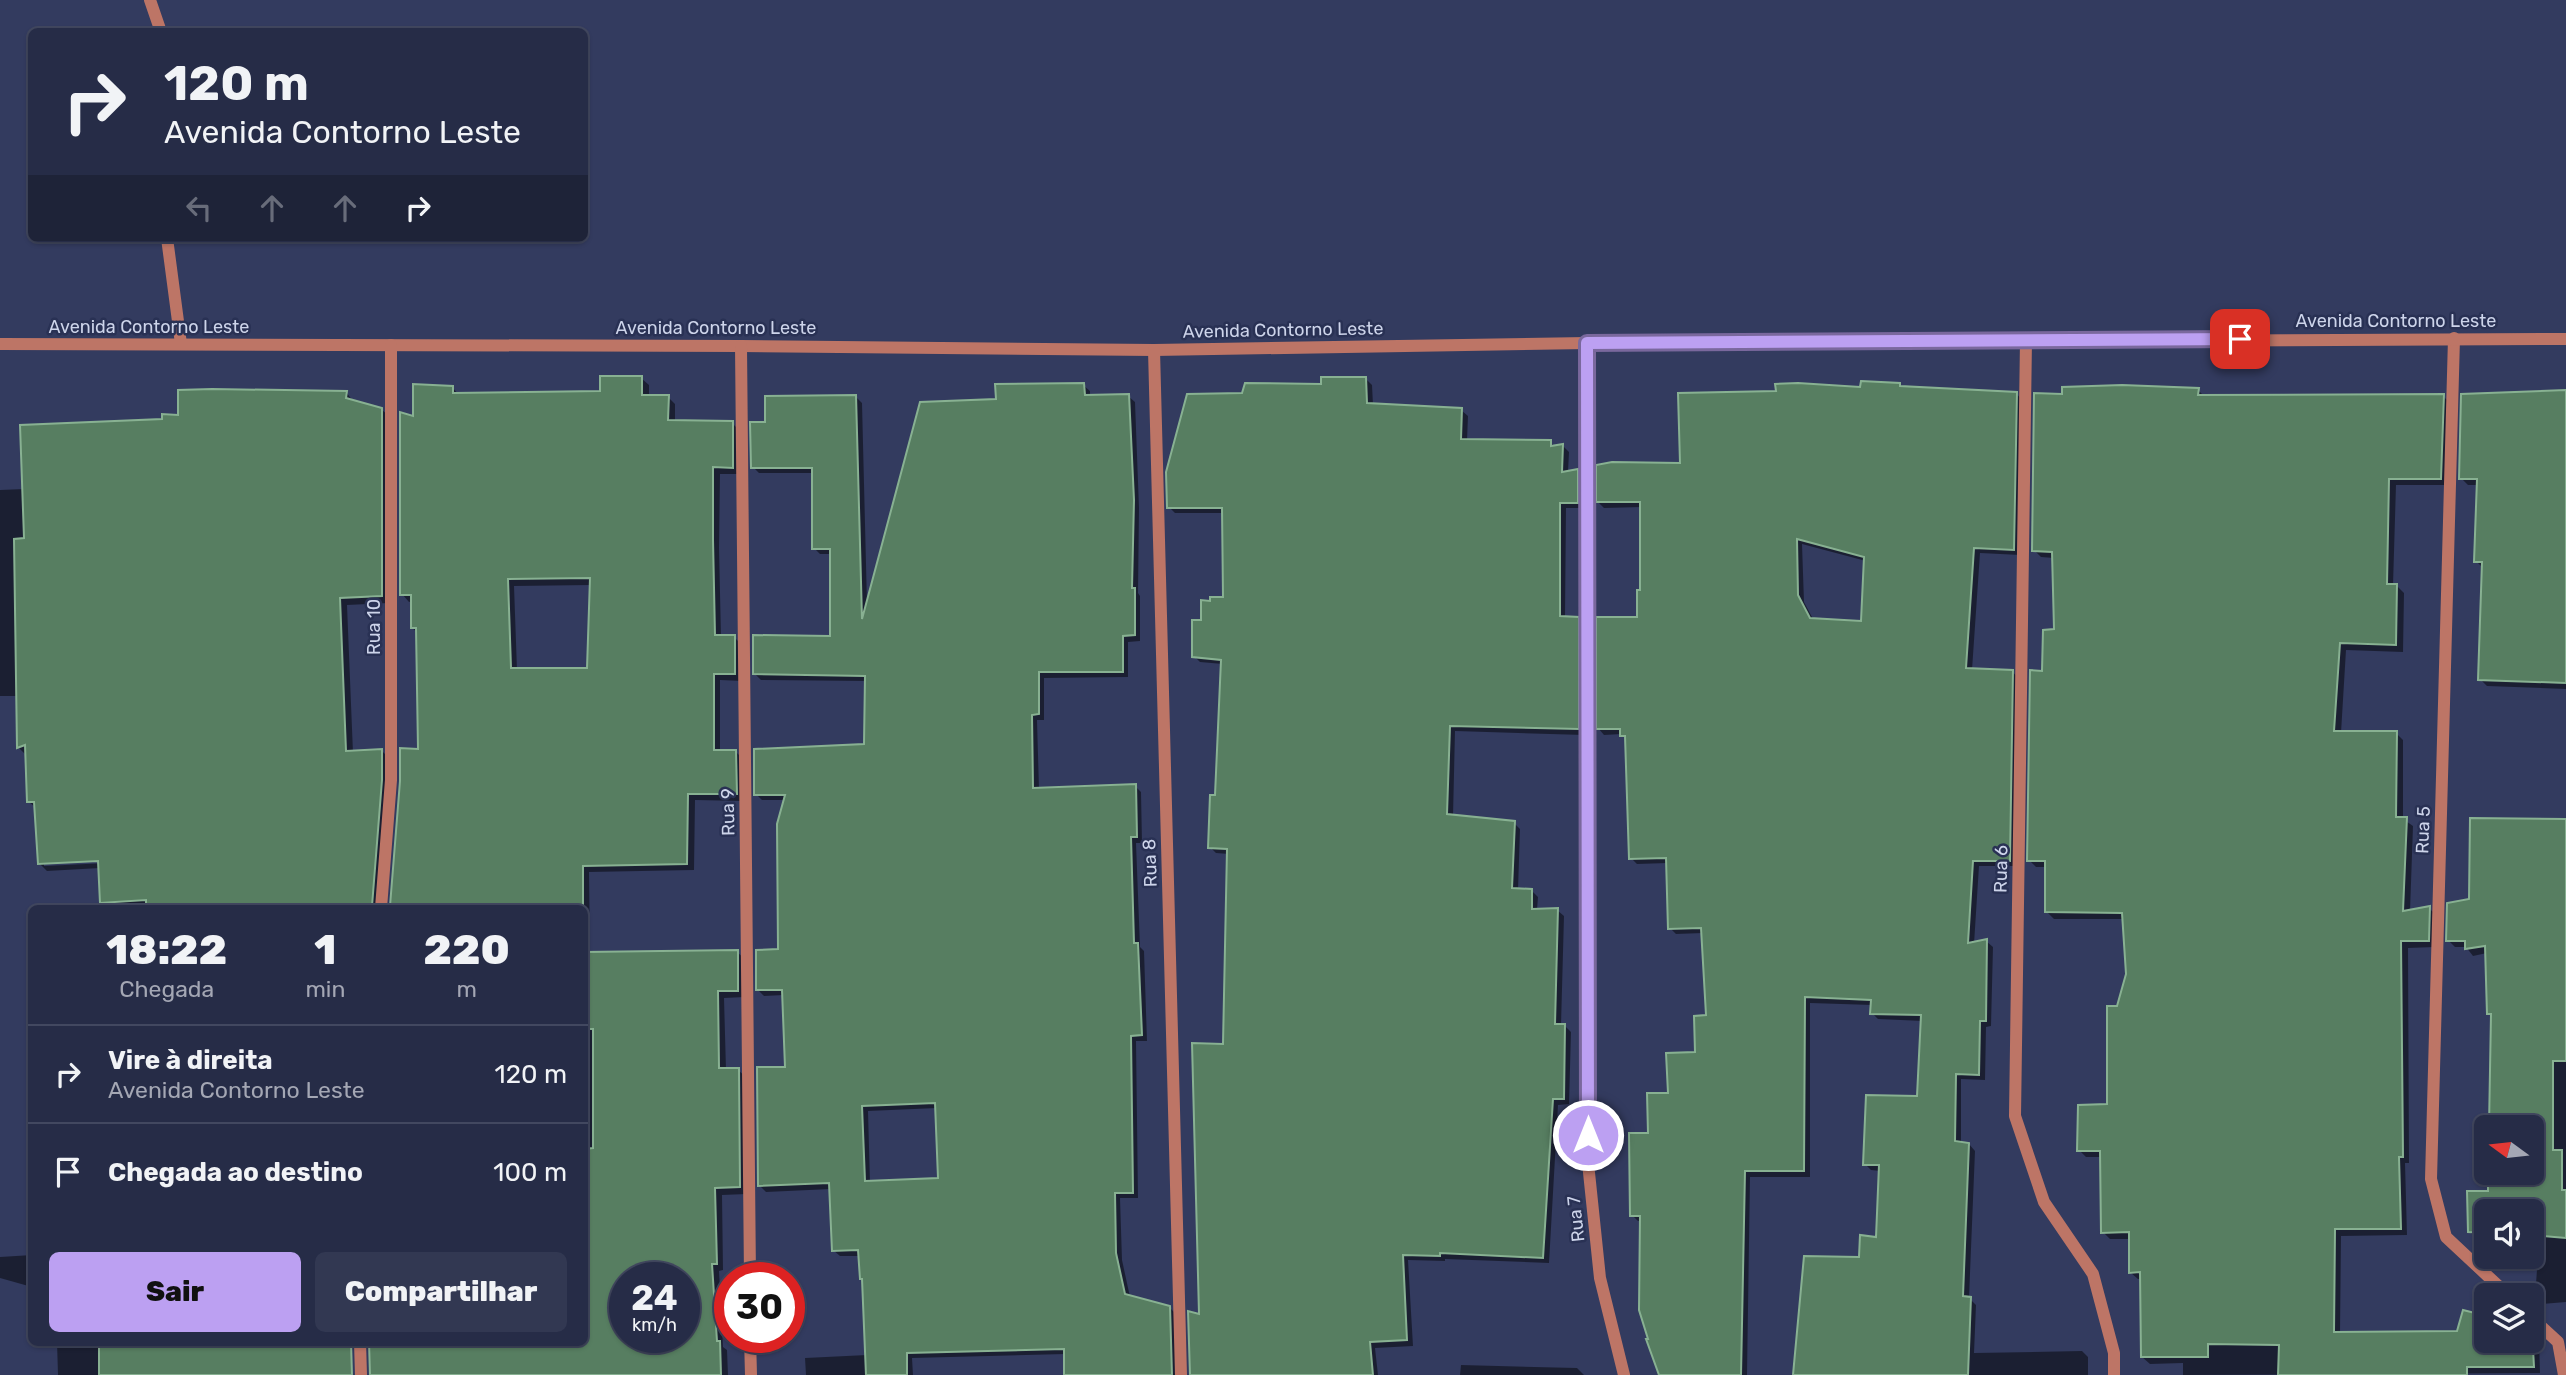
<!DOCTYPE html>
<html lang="pt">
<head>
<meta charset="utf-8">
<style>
	:root { --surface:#262c47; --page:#323852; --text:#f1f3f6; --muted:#a4a7b4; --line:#424860; --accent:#bca0f2 }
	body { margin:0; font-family:Rubik,sans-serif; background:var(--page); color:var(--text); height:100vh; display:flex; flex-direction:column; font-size:26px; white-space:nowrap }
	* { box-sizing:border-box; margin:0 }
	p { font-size:23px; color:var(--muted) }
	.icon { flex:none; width:38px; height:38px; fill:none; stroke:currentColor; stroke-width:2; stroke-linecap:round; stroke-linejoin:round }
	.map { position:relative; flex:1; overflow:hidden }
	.panel { position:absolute; left:28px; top:905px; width:560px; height:441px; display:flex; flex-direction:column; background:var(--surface); border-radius:10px; box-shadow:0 2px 5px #0004,0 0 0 2px var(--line) }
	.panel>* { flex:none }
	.hud { position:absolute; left:28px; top:28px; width:560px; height:214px; border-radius:10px; box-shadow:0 2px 5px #0004,0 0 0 2px var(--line); background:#262c47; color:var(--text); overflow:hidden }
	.needle { width:46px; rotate:285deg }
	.controls { position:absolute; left:2474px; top:1115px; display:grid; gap:14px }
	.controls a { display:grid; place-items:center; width:70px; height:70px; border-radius:10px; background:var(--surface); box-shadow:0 2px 5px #0004,0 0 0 2px var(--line); font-size:35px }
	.speed { position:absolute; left:609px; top:1262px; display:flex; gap:14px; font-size:35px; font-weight:700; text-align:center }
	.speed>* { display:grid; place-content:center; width:91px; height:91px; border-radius:50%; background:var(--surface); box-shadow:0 2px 5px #0004,0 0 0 2px var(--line); line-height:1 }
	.speed small { font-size:18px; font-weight:400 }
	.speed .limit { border:10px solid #d22; background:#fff; color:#111 }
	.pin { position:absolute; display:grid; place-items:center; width:60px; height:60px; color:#fff; margin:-30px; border-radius:14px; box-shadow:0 4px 10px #0006 }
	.me { position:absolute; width:77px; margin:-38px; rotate:0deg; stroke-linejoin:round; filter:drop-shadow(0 0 5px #0008) }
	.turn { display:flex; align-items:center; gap:24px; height:147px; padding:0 21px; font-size:32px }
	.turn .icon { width:91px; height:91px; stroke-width:2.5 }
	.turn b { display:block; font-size:49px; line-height:60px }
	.lanes { display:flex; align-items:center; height:66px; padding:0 21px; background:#0003; justify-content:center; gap:35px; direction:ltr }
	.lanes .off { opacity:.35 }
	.eta { display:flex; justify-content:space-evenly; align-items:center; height:119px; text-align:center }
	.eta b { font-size:42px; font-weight:800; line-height:49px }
	.button { display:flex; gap:14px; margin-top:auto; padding:14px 21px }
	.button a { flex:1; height:80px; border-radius:10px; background:var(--accent); color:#111; font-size:28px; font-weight:800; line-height:80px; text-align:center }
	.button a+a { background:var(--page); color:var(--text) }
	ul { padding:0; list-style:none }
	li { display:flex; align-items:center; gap:21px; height:98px; padding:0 21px; border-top:2px solid var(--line) }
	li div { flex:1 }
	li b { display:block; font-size:26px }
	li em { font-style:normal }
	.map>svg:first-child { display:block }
	.shadow { fill:#0007; fill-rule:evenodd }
	.building { fill:#577e61; stroke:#88b192; stroke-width:2; fill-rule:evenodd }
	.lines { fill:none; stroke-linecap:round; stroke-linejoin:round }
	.minor { stroke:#bd7566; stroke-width:12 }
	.route-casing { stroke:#7a689d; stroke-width:18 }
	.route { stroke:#bca0f2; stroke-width:12 }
	.labels { text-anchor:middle; stroke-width:5; stroke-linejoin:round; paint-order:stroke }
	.street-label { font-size:18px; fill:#cdd4ea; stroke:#293154 }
</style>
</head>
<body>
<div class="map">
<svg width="2566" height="1375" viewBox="0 0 2566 1375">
	<rect width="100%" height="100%" fill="#333b5f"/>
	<g class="shadow">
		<path d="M641 378 649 385V397H668L675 404V422L732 423 739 430 740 474H720L719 548 721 637H734L741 644 742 681 720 680V752L735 751 743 759V801L695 800 694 870 589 872 590 954 737 952 745 959V997L724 998 726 1070H738L746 1077 747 1194 722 1195 723 1270 719 1271 723 1347 727 1350 728 1375H398L584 1342V908H392L401 781 419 750 418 633 412 628 413 601 409 602 402 594 415 418 452 387 459 395 602 393ZM592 585 588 670H517L514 586ZM625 1278H684V1337H625Z"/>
		<polygon points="1366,379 1372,385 1373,405 1461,410 1468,416 1467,441 1550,442 1555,447 1563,446 1569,452 1568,472 1578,471 1584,477 1584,508 1566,508 1565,618 1578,618 1584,624 1584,735 1455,731 1453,817 1514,823 1520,829 1518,890 1531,890 1538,897 1537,910 1557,910 1564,916 1561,1026 1565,1026 1571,1032 1569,1104 1558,1105 1549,1263 1445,1259 1445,1261 1408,1260 1413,1346 1375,1348 1378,1375 1192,1375 1201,1316 1225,1046 1229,854 1216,853 1210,847 1216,797 1223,664 1200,662 1194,656 1203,622 1211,603 1225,599 1224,513 1175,513 1169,507 1244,395"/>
		<path d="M1083 385 1090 391V397L1128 396 1135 402 1139 508 1138 593 1140 596V641L1128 642V677L1044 678V720H1037L1039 789 1135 786 1141 792 1142 843H1136L1140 947 1144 951 1147 1041H1136L1138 1198H1120L1122 1260 1130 1297 1170 1308 1176 1314 1177 1375H1066V1354L912 1358 913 1375H806L805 1358 867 1355 860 1256H840L833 1250 831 1189 766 1192 760 1186 787 1069 784 995 764 996 758 990 780 951 785 800H762L756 794 866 746 867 681 761 680 755 674 831 637 832 554H820L814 548V473H759L753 467 767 424 856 397 862 403 867 604 998 401ZM937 1108 940 1180 870 1183 868 1111Z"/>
		<path d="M1900 385 1903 388 2016 393 2022 400 2020 555 1980 553 1972 670 2012 671 2018 678 2015 866H1979L1974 944 1986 941 1993 947 1991 1026 1986 1027 1985 1080 1961 1079V1144H1969L1975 1151 1969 1298 1976 1305 1974 1353 2082 1351 2088 1357V1375H1795L1860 1259 1877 1238 1880 1171 1871 1170 1865 1164 1918 1098 1923 1021 1878 1019 1872 1013V1005L1810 1003V1177H1750L1747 1375H1661L1641 1221H1638L1632 1215 1649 1135 1670 1095 1697 1053 1708 1017 1703 933 1676 934 1670 928 1668 863 1637 864 1631 858 1627 741 1622 734 1604 735 1598 728 1639 619 1642 592V507L1604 508 1598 502 1862 389ZM1802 544 1866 561 1862 623 1813 619 1804 602Z"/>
		<polygon points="2198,390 2205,397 2443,396 2450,403 2448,485 2396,485 2393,586 2397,586 2404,593 2403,652 2346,650 2341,733 2396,733 2403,740 2403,819 2413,826 2410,912 2429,908 2436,915 2435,947 2408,948 2409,1163 2405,1163 2407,1235 2341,1236 2340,1334 2532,1340 2532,1333 2539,1339 2540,1373 2183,1375 2183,1363 2150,1364 2142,1357 2142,1279 2138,1279 2131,1273 2131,1239 2110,1239 2103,1232 2102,1157 2086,1157 2079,1150 2108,1106 2119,1008 2128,974 2124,919 2054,919 2047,912 2047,867 2036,867 2029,860 2044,673 2056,631 2054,558 2041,557 2034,550 2063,396"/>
		<path d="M346 392 353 401 381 409 389 416V603L347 605 353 753 382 751 389 758 379 908H108L102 902 100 868 47 871 40 864 36 808 29 802 25 754 18 747V696H0V490L24 489 164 421 179 417ZM107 859V863L44 866V862Z"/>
		<polygon points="2566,392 2566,689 2487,686 2480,679 2483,568 2476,561 2478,485 2468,485 2461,478"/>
		<polygon points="2566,820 2566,1302 2542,1304 2535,1298 2539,1241 2532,1241 2532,1211 2487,1211 2487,1239 2477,1238 2470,1232 2490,1192 2532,1172 2532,1127 2491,1127 2493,1017 2489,1013 2487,953 2473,956 2466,947 2455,947 2448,940 2470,900"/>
		<polygon points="32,1255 32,1287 0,1278 0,1257"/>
		<polygon points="57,1342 347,1342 347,1375 58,1375"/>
		<polygon points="1461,1365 1577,1368 1584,1375 1460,1375"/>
	</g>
	<g class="building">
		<path d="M600 376H642V395H669L668 420 733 421V468L713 467V540L715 635H735V674H714V750H736L737 794H688L687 864 583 866V908H413L414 905 390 906 400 781V748L418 749 416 628H411V595H400V412L413 416V384L453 386V393L600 391ZM590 578 587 668H511L508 579Z"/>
		<polygon points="1321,377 1366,377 1367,403 1462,408 1461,439 1551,440 1551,446 1563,444 1562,472 1578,469 1578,503 1560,503 1560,616 1579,617 1579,729 1450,726 1447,814 1515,821 1512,888 1532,889 1532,909 1558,908 1555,1024 1565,1024 1564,1099 1553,1099 1543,1258 1440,1253 1440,1256 1403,1255 1407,1340 1370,1342 1373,1375 1190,1375 1188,1311 1199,1314 1192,1043 1223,1044 1227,849 1208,848 1210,795 1215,795 1221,660 1192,657 1192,620 1201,620 1201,600 1210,601 1210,597 1223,597 1222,508 1167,508 1166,472 1187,394 1242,393 1245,383 1321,384"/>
		<path d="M1861 381 1900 383V386L2017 392 2014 550 1974 548 1966 668 2013 670 2010 861H1973L1968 943 1987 939 1986 1021H1980L1979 1075 1956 1074 1955 1141 1969 1143 1963 1296 1971 1297 1968 1375H1793L1804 1256 1859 1257 1860 1235 1876 1237 1879 1165H1863L1866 1095 1917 1096 1921 1015 1870 1014 1871 1000 1805 997 1804 1171H1745L1741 1375H1659L1646 1339H1648L1639 1310 1640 1216H1630L1629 1133H1648L1647 1093H1668L1666 1053 1695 1052 1694 1016 1706 1015 1701 928 1668 929 1666 858 1629 859 1625 736H1620V729H1596V617H1637V590H1640V502H1596V465L1612 462 1680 463 1678 393 1776 391 1775 384 1798 383 1860 387ZM1797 539 1864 557 1861 621 1810 618 1798 595Z"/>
		<path d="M1084 383 1085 395 1129 394 1134 500 1132 588H1135V635L1123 636V672H1039V714L1032 715 1033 788 1136 784 1137 837H1131L1134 943H1138L1142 1035 1131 1036 1133 1193H1115L1116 1253 1125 1294 1170 1306 1172 1375H1064V1349L907 1353V1375H866L862 1279H860L858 1250 832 1251 829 1183 758 1186 757 1067H785L782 990H756V950L778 949 777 824 785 795H754V749L864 744 865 676 753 674V635L830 636V549H812V468H751L750 422H765V396L856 395 862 619 920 402 996 399 995 384ZM935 1103 938 1178 865 1181 862 1106Z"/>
		<polygon points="2122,385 2199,388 2198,395 2444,394 2441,479 2389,479 2387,584 2397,584 2396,645 2340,643 2334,731 2397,731 2396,817 2407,817 2403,911 2430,906 2429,941 2401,941 2403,1157 2399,1157 2401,1229 2335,1229 2334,1332 2457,1331 2463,1310 2487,1316 2487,1340 2532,1340 2532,1330 2534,1367 2467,1367 2467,1375 2278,1375 2279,1345 2208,1344 2208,1357 2141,1357 2140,1272 2129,1273 2129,1232 2101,1233 2100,1151 2077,1151 2078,1105 2107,1104 2107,1006 2117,1006 2126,974 2122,913 2045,912 2045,861 2027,861 2030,670 2042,671 2043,630 2054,629 2052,552 2032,551 2034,393 2062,394 2062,387"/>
		<polygon points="212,389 347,391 346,398 382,408 382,596 340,598 346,751 382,749 382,780 372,906 146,908 146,900 100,903 98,861 38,864 34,802 27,802 25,745 17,748 14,539 24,538 20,425 162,419 162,414 178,415 178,390"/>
		<polygon points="2566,390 2566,683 2478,680 2482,562 2474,562 2477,479 2459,479 2461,394"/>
		<polygon points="2470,818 2566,819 2566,1061 2553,1061 2553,1150 2562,1150 2562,1190 2566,1190 2566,1238 2532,1235 2532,1211 2487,1211 2487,1233 2468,1232 2467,1191 2488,1191 2488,1172 2532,1172 2532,1127 2489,1127 2491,1014 2487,1014 2485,946 2465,949 2465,941 2446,941 2447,903 2469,899"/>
		<path d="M738 950V991H718L719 1068H739L740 1187 715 1188 717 1264H712L717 1341H720L721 1375H370L369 1342H584V1149L593 1148V1029H584V952ZM625 1278H684V1337H625Z"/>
		<polygon points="99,1342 351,1342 352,1375 99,1375"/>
	</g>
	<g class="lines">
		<g class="minor">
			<polyline points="150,0 161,32"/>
			<polyline points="167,238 181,344"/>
			<polyline points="2454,338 2431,1179 2446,1237 2508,1295"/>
			<polyline points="2026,340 2015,1116 2044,1202 2093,1274 2114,1353 2114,1375"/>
			<polyline points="1587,343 1588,1163 1600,1278 1624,1375"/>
			<polyline points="0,344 741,346 1154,350 1587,343 2566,339"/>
			<polyline points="741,346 750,1278"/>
			<polyline points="1154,350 1181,1375"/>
			<polyline points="381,908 391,780 391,345"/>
			<polyline points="2532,1318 2558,1342 2564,1375"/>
			<polyline points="750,1337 751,1375"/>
			<polyline points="360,1342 361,1375"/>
		</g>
	</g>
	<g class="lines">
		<g class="route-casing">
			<polyline id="route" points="1588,1135 1587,343 2240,339"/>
		</g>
		<use href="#route" class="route"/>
	</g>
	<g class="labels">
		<g class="street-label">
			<text x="2396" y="327">Avenida Contorno Leste</text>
			<text x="149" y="333">Avenida Contorno Leste</text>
			<text x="716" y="334">Avenida Contorno Leste</text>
			<text transform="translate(1283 330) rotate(-1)" y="6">Avenida Contorno Leste</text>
			<text transform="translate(374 627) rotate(-90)" y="6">Rua 10</text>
			<text transform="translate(728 812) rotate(-91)" y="6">Rua 9</text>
			<text transform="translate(2423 830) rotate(-88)" y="6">Rua 5</text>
			<text transform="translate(1150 863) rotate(-92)" y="6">Rua 8</text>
			<text transform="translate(2001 869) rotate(-89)" y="6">Rua 6</text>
			<text transform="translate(1576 1219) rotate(-96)" y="6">Rua 7</text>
		</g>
	</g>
</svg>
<div class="controls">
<a><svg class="needle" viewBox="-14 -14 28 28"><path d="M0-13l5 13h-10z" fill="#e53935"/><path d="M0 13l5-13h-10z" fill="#a4a7b4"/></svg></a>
<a><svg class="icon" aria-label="sound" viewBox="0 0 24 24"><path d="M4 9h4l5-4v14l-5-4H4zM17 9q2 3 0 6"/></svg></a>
<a><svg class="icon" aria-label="layers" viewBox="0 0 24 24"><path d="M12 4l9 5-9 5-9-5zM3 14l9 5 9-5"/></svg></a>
</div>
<div class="speed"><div>24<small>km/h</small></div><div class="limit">30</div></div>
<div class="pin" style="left:2240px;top:339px;background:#d93025"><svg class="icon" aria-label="arrive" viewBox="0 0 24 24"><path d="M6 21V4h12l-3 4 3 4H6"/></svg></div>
<svg class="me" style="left:1588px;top:1135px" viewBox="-20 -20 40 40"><circle r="17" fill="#bca0f2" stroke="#fff" stroke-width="3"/><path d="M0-11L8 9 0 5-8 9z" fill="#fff"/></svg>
<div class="hud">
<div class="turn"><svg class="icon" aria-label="right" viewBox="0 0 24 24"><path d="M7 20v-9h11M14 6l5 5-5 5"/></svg><div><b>120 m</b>Avenida Contorno Leste</div></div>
<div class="lanes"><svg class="icon off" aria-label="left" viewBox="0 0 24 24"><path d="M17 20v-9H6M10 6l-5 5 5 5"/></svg><svg class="icon off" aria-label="ahead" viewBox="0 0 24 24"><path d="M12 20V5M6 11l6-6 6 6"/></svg><svg class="icon off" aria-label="ahead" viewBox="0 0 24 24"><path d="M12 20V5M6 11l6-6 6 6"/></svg><svg class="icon" aria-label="right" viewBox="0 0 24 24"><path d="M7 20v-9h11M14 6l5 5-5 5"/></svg></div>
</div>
<section class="panel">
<div class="eta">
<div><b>18:22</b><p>Chegada</p></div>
<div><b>1</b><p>min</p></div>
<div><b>220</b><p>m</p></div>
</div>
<ul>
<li><svg class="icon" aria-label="right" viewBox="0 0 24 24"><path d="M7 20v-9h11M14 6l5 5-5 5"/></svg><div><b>Vire à direita</b><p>Avenida Contorno Leste</p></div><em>120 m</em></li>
<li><svg class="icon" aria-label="arrive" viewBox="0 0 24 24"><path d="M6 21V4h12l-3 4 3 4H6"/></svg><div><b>Chegada ao destino</b></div><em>100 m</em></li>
</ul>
<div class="button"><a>Sair</a><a>Compartilhar</a></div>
</section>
</div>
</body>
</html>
